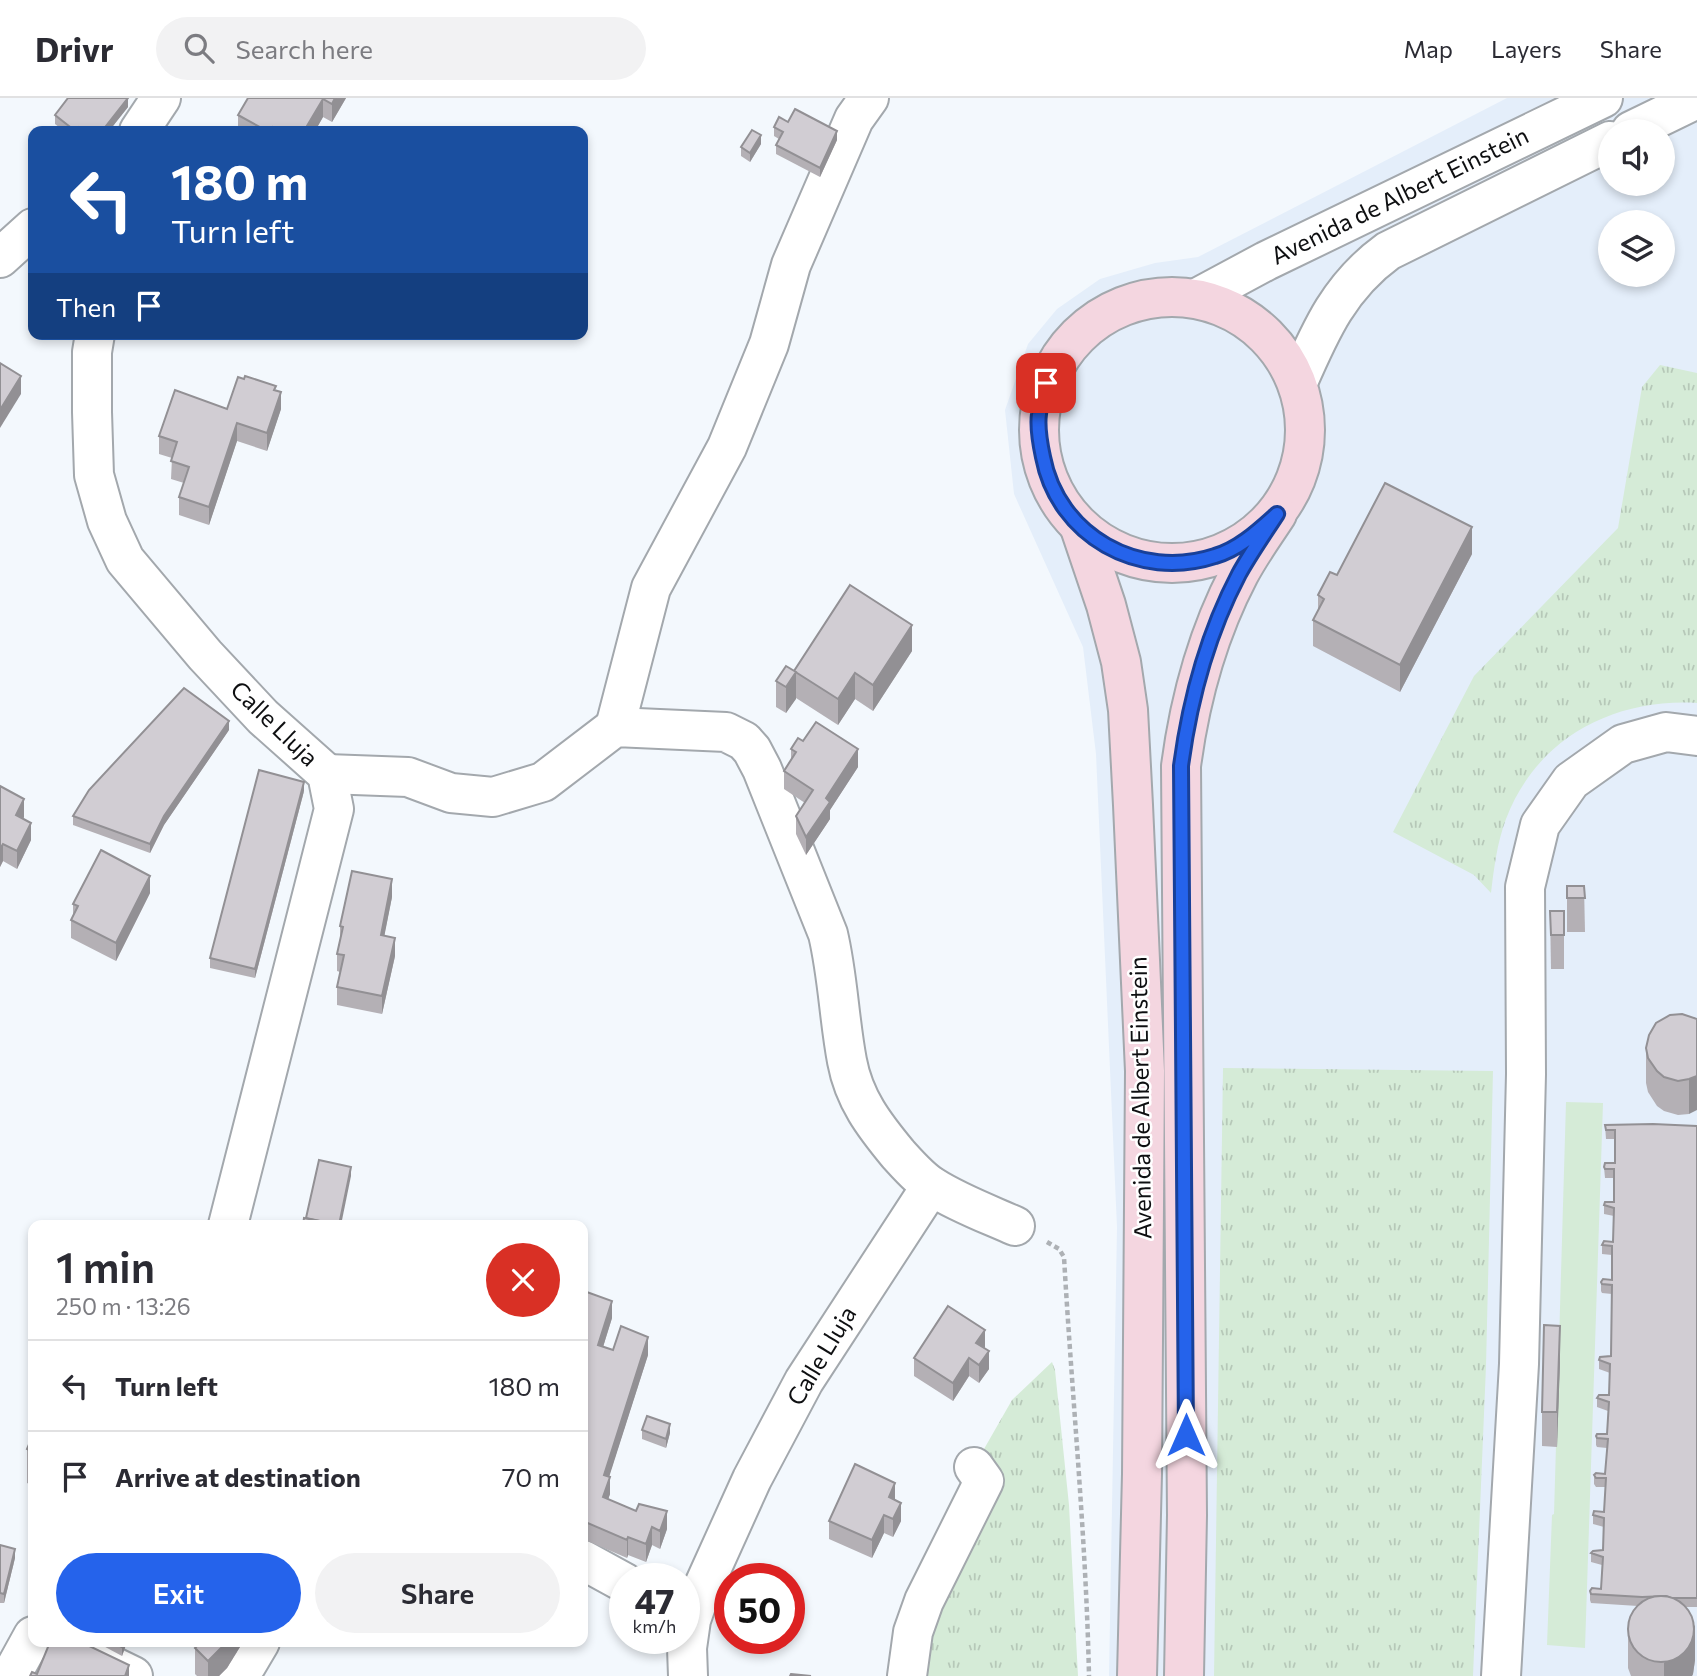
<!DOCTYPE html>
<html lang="en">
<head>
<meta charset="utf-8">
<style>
	:root { --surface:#fff; --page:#f2f2f3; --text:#2b2b33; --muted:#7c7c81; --line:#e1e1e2; --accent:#2563eb }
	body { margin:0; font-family:Commissioner,sans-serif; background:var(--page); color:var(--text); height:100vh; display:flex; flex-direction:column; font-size:26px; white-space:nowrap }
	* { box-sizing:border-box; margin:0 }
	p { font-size:23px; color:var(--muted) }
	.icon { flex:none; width:38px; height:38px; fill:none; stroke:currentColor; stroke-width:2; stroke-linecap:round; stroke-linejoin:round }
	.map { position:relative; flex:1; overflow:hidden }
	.sheet { position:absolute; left:28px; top:1122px; width:560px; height:427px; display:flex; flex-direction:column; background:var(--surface); border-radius:14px; box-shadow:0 4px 10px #0003 }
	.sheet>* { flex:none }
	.top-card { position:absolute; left:28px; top:28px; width:560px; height:214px; border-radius:14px; box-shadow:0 4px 10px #0003; background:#1a4fa0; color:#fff; overflow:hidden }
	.buttons { position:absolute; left:1598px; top:21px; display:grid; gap:14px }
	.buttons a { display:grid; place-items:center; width:77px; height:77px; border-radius:50%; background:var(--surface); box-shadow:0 4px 10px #0003; font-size:35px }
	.speed { position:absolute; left:609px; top:1465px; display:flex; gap:14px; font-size:35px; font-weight:700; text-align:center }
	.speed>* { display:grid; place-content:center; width:91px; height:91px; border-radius:50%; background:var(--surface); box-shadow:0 4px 10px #0003; line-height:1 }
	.speed small { font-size:18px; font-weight:400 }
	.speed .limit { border:10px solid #d22; background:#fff; color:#111 }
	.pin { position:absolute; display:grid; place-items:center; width:60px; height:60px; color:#fff; margin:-30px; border-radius:14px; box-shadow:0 4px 10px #0006 }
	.me { position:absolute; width:77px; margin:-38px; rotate:0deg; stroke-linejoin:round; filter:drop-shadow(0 0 5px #0008) }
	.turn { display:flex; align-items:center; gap:24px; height:147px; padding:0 28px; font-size:32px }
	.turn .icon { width:91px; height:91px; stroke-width:2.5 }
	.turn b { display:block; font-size:49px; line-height:60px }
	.then { display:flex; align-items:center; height:66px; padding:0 28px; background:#0003; gap:14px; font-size:26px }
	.round { display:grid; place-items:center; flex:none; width:74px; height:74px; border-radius:37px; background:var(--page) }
	.head { display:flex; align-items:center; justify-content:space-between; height:119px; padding:0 28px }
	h1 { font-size:42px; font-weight:600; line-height:52px }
	.button { display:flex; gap:14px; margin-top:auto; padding:14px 28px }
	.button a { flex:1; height:80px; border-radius:42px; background:var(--accent); color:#fff; font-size:28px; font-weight:600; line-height:80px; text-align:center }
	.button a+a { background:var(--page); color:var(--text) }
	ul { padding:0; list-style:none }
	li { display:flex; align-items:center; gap:21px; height:91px; padding:0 28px; border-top:2px solid var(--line) }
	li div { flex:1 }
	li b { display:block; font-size:26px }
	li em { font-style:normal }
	header { display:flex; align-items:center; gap:42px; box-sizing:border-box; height:98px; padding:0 35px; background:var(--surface); border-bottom:2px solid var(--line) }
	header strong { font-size:33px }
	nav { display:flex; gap:38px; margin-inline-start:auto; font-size:24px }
	.search { width:490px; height:63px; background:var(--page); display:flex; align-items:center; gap:18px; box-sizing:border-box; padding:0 24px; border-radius:38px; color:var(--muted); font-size:26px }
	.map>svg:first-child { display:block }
	.built { fill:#e4eefa; fill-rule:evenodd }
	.grass { fill:url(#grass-tufts) }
	.pitch { fill:#d5ebd7 }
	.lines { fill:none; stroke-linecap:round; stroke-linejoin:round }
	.street-casing { stroke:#a3a8ad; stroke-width:42 }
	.secondary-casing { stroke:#a3a8ad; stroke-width:42 }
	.path { stroke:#adb1b5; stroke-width:4.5; stroke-dasharray:5 3.5; stroke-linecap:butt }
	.street { stroke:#fff; stroke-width:38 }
	.secondary { stroke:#f4d6e0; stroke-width:38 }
	.wall { fill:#b4b0b5 }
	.shaded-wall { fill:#929094 }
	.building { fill:#d1cdd3; stroke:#929094; stroke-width:2 }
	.route-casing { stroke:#184099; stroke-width:18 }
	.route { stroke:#2563eb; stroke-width:12 }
	.labels { text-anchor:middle; stroke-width:5; stroke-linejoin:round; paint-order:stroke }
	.street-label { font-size:24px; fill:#0e0f11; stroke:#fff }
</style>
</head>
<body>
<header>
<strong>Drivr</strong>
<div class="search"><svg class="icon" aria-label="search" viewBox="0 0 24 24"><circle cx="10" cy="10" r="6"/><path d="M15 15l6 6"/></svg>Search here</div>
<nav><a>Map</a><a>Layers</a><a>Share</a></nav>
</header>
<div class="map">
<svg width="1697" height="1578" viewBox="0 0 1697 1578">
	<defs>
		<pattern id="grass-tufts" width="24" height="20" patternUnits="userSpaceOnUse" patternTransform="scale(1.75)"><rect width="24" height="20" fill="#d5ebd7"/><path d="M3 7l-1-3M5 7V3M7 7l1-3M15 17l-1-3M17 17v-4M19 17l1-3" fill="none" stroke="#b6c8b8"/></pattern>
	</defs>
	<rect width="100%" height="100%" fill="#f3f8fd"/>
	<path class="built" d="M1507 0H1697V1578H1109L1117 1129 1096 656 1083 549 1014 396 1005 312 1028 246 1057 211 1100 181 1155 165 1198 159ZM1610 33H1662V86H1610ZM1610 124H1662V177H1610Z"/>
	<g class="grass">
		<path d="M1660 267 1697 275V605C1613 600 1536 641 1506 721 1497 745 1494 770 1491 795L1474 777 1393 734 1474 578 1618 430 1642 289Z"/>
		<polygon points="1223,970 1493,973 1486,1268 1473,1578 1214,1578"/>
		<path d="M1052 1264 1055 1272 1069 1407 1078 1578H922C937 1508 970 1444 1003 1381L984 1351 1012 1302Z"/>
	</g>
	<polygon class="pitch" points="1566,1004 1603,1005 1585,1550 1547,1547 1552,1417 1554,1416"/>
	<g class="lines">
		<g class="street-casing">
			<g id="street">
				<polyline points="139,33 161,0"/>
				<polyline points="1631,33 1697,1"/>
				<polyline points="0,160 33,130"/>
				<polyline points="1199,199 1266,163 1603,0"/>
				<polyline points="95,236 92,254 92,314 94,377 107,423 125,462 205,557 263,619 327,676 334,711 228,1127"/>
				<path d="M1298 284C1321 231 1340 188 1388 153L1610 43"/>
				<polyline points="615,629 651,490 727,349 769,246 791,167 854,21 869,0"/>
				<path d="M327 676 408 679 451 695 493 699 543 684 615 629 726 634 744 643 752 652 762 671 828 836C838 878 839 921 847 963 854 1001 874 1027 898 1056 908 1067 920 1081 933 1089 958 1105 988 1116 1015 1128"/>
				<polyline points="583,1462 625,1485"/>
				<polyline points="63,1544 133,1578"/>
				<polyline points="11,1578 33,1538"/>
				<polyline points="237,1578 247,1566 260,1544"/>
				<polyline points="688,1578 687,1550 691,1522 700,1496 752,1381 804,1283 931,1088"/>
				<polyline points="907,1578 913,1534 924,1503 984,1383 974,1369"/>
				<polyline points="1501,1578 1519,1266 1526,976 1525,789 1540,727 1571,683 1623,646 1666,634 1697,638"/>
			</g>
		</g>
		<g class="secondary-casing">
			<g id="secondary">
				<circle cx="1172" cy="332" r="133"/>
				<polyline points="1080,430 1106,507 1121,564 1128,612 1133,707 1145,973 1142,1376 1137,1578"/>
				<path d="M1184 1578 1187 1417 1181 668C1190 600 1207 537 1239 476 1250 455 1264 436 1277 416"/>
			</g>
		</g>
		<path class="path" d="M1047 1144 1059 1151 1064 1159C1072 1299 1086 1438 1089 1578"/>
		<use href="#street" class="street"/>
		<use href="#secondary" class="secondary"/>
	</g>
	<g class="wall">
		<polygon points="248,0 346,0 332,24 323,19 315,33 238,33 238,17"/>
		<polygon points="128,9 109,33 64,33 55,26 55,17"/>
		<polygon points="788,24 837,42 820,79 776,56 776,47 779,41 774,38 774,29"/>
		<polygon points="761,46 750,64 741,58 741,49"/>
		<polygon points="33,171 33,186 31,184 31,175"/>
		<polygon points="276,292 281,311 267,353 237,343 209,427 179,417 179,399 184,385 171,381 172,360 159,356 159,338"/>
		<polygon points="1472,456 1400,594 1313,548 1313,522 1318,513 1318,497 1337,477"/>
		<polygon points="912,553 873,613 855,601 838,627 796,600 786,615 776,609 776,583 794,573"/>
		<polygon points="229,632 164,727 150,755 73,727 73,718"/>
		<polygon points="803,643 858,669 830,712 830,721 806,757 796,736 796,718 805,705 784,691 784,673 791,662 791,651"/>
		<polygon points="0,688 24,719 23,721 31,742 17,771 3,763 0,769"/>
		<polygon points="304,693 255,880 210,870 210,860"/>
		<polygon points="1567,788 1584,788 1585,834 1567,834"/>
		<polygon points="150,795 116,863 71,840 71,822 73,817 73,806"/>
		<polygon points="392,799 384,838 395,858 382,916 337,907 337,889 340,874 337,873 337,856 340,843 340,828"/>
		<polygon points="1550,813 1564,813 1564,871 1551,871"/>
		<polygon points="1695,919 1689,1016 1678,1017 1664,1013 1657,1008 1648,994 1646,985 1646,950"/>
		<polygon points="1605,1027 1697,1028 1697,1509 1686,1509 1695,1562 1693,1576 1692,1578 1631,1578 1628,1570 1628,1535 1638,1508 1591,1505 1590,1502 1590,1493 1601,1491 1602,1467 1591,1464 1591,1455 1603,1452 1604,1429 1593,1426 1593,1417 1604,1414 1606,1389 1596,1389 1594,1386 1594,1377 1605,1376 1607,1350 1597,1349 1596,1347 1596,1338 1607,1336 1608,1313 1597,1309 1597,1300 1609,1297 1610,1275 1599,1271 1599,1262 1611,1258 1612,1196 1602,1195 1601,1193 1601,1184 1612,1182 1612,1157 1602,1156 1602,1147 1613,1144 1614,1118 1604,1116 1604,1107 1614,1104 1614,1080 1605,1080 1604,1069 1615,1065 1615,1041 1606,1041"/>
		<polygon points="583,1198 612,1220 603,1249 613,1252 648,1257 609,1378 610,1396 608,1401 667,1431 660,1451 652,1447 646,1464 628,1457 627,1460 583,1441"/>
		<polygon points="985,1250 989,1271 979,1285 969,1278 953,1303 914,1278 914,1260"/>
		<polygon points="1560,1262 1557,1349 1542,1348 1542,1314"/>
		<polygon points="642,1332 670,1335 666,1350 642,1341"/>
		<polygon points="33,1337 33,1388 27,1385 27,1351"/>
		<polygon points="895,1402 901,1423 893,1439 884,1435 872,1460 829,1441 829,1423"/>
		<polygon points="0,1447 15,1460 4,1505 0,1505"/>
		<polygon points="96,1544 127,1544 122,1558"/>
		<polygon points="201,1544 243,1544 227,1570 219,1578 197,1578 195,1576 195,1550"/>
	</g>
	<g class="shaded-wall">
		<polygon points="128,0 128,9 109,33 102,33"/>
		<polygon points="335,0 346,0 332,24 332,6"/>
		<polygon points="323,1 323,19 315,33 304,33"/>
		<polygon points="837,33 837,42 820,79 820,70"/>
		<polygon points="761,37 761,46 750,64 750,55"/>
		<polygon points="21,278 21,296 0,330 0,312"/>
		<polygon points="281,294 281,311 267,353 267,335"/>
		<polygon points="237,325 237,343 209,427 209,409"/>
		<polygon points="1472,429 1472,456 1400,594 1400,567"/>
		<polygon points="912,527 912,553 873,613 873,587"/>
		<polygon points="796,574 796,601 786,615 786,589"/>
		<polygon points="855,575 855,601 838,627 838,601"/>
		<polygon points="229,623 229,632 164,727 150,755 150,746 164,718"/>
		<polygon points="858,651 858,669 830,712 830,721 806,757 806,739 826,700"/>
		<polygon points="304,684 304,693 255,880 255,871"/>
		<polygon points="24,701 24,719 16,735 16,717"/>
		<polygon points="31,725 31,742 17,771 17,753"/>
		<polygon points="3,746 3,763 0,769 0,751"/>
		<polygon points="150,778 150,795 116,863 116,845"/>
		<polygon points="392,781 392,799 381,855 381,837"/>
		<polygon points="395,840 395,858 382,916 382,898"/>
		<polygon points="1697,978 1697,1012 1689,1016 1689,981"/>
		<polygon points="351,1069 351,1078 341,1127 339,1127"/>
		<polygon points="612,1203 612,1220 598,1265 598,1247"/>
		<polygon points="1560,1228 1560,1262 1557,1349 1557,1314"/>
		<polygon points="985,1232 985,1250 976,1245"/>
		<polygon points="648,1239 648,1257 604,1395 604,1377"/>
		<polygon points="989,1253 989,1271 979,1285 979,1267"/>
		<polygon points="969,1260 969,1278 953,1303 953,1285"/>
		<polygon points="670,1326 670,1335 666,1350 666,1341"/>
		<polygon points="610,1379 610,1396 603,1417 603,1399"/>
		<polygon points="895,1385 895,1403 889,1399"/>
		<polygon points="901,1405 901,1423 893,1439 893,1421"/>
		<polygon points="667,1413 667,1431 660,1451 660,1433"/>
		<polygon points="884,1417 884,1435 872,1460 872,1442"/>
		<polygon points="652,1429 652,1447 646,1464 646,1446"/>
		<polygon points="628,1439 628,1457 627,1460 627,1442"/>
		<polygon points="15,1451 15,1460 4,1505 4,1496"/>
		<polygon points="1695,1527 1695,1562 1693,1576 1692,1578 1664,1578 1664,1565"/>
		<polygon points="124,1544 127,1544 122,1558 122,1549"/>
		<polygon points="227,1544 243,1544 227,1570 219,1578 208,1578 208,1563"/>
		<polygon points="129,1567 129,1578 125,1578"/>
	</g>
	<g class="building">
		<polygon points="68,0 128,0 102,33 83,33 78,29 74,32 55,17"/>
		<polygon points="248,0 335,0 332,6 323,1 304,33 281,33 273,29 271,33 267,33 238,17"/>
		<polygon points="795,11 837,33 820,70 776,47 783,34 774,29 779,19 788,24"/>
		<polygon points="752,32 761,37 750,55 741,49"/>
		<polygon points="0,265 21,278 0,312"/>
		<polygon points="245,278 276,288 274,292 281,294 267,335 237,325 209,409 179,399 189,369 171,363 177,344 159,338 175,292 227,311 238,279 244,281"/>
		<polygon points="1385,385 1472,429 1400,567 1313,522 1324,501 1318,497 1330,474 1337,477"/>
		<polygon points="850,487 912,527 873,587 855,575 838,601 794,573"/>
		<polygon points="786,568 796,574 786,589 776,583"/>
		<polygon points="184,590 229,623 164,718 150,746 73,718 89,692"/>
		<polygon points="816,624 858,651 826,700 830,704 806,739 796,718 813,692 784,673 796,654 791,651 798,640 803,643"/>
		<polygon points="259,672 304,684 255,871 210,860"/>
		<polygon points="0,688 24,701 16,717 31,725 17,753 3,746 0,751"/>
		<polygon points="101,752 150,778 116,845 71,822 78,808 73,806"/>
		<polygon points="352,773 392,781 381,837 395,840 382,898 337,889 344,857 337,856 343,829 340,828"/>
		<polygon points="1567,788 1584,788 1585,800 1567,800"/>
		<polygon points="1550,813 1564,813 1564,837 1551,837"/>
		<polygon points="1682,916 1697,921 1697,978 1689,981 1678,983 1664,979 1657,973 1648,960 1646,950 1649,937 1656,925 1670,917"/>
		<polygon points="1653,1026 1697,1028 1697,1500 1671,1500 1666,1498 1642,1499 1591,1496 1590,1493 1592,1490 1601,1491 1603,1459 1591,1455 1593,1453 1603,1452 1604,1420 1593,1417 1594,1413 1604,1414 1606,1380 1596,1380 1594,1377 1596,1375 1605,1376 1608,1341 1597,1340 1596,1338 1597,1336 1607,1336 1609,1304 1597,1300 1599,1297 1609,1297 1610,1266 1599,1262 1600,1259 1611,1258 1612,1187 1602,1186 1601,1184 1603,1181 1612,1182 1612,1148 1602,1147 1604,1143 1613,1144 1614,1110 1604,1107 1605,1104 1614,1104 1614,1071 1605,1071 1604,1069 1605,1065 1615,1065 1615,1032 1606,1032 1605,1027"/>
		<polygon points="319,1062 351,1069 339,1127 306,1120"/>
		<polygon points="304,1120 339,1127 303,1127"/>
		<polygon points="584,1193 612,1203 598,1247 613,1252 621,1228 648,1239 604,1377 610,1379 603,1399 636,1413 639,1406 667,1413 660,1433 652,1429 646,1446 628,1439 627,1442 583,1423 583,1198"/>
		<polygon points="948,1208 985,1232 976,1245 989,1253 979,1267 969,1260 953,1285 914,1260"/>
		<polygon points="1544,1227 1560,1228 1557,1314 1542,1314"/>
		<polygon points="647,1318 670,1326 666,1341 642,1332"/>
		<polygon points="33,1337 33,1354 27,1351"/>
		<polygon points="855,1366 895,1385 889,1399 901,1405 893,1421 884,1417 872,1442 829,1423"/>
		<polygon points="0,1447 15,1451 4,1496 0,1495"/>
		<circle cx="1661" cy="1531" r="33"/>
		<polygon points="50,1544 81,1544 129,1567 125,1578 30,1578 32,1574 37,1576"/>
		<polygon points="112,1544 124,1544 122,1549"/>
		<polygon points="201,1544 227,1544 208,1563 195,1550"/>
		<polygon points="791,1576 811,1578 790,1578"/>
	</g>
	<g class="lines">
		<g class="route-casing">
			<path id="route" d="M1046 285C1044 295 1040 306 1039 316 1037 330 1040 345 1043 359 1058 438 1139 483 1215 458 1239 451 1258 433 1277 416 1264 436 1250 456 1239 476 1207 537 1190 600 1181 668L1186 1337"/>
		</g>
		<use href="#route" class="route"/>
	</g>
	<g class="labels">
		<g class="street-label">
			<text transform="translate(1400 98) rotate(-26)" y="8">Avenida de Albert Einstein</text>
			<text transform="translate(274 626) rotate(44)" y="8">Calle Lluja</text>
			<text transform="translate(1141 1000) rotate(-91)" y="8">Avenida de Albert Einstein</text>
			<text transform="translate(822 1258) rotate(-59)" y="8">Calle Lluja</text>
		</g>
	</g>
</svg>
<div class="buttons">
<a><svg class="icon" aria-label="sound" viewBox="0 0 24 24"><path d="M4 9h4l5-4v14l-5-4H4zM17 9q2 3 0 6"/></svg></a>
<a><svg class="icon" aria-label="layers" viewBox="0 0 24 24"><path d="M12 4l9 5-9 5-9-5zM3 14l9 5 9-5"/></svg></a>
</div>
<div class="speed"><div>47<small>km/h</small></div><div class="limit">50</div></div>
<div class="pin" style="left:1046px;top:285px;background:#d93025"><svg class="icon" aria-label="arrive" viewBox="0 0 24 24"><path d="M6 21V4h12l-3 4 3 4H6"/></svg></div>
<svg class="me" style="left:1186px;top:1337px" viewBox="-20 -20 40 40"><path d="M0-17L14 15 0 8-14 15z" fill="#2563eb" stroke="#fff" stroke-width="4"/></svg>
<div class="top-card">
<div class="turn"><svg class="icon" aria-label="left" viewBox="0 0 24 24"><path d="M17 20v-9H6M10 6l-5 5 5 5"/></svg><div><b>180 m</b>Turn left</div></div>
<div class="then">Then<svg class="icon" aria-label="arrive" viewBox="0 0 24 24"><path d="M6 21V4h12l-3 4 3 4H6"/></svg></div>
</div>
<section class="sheet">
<div class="head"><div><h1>1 min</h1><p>250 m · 13:26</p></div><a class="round" style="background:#d93025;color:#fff"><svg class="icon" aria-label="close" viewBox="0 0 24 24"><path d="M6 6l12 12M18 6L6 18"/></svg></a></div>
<ul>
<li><svg class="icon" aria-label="left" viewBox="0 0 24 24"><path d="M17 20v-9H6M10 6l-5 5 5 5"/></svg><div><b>Turn left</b></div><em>180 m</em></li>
<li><svg class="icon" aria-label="arrive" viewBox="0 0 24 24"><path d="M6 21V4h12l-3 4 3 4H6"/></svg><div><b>Arrive at destination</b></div><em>70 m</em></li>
</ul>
<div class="button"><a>Exit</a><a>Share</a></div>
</section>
</div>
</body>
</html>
